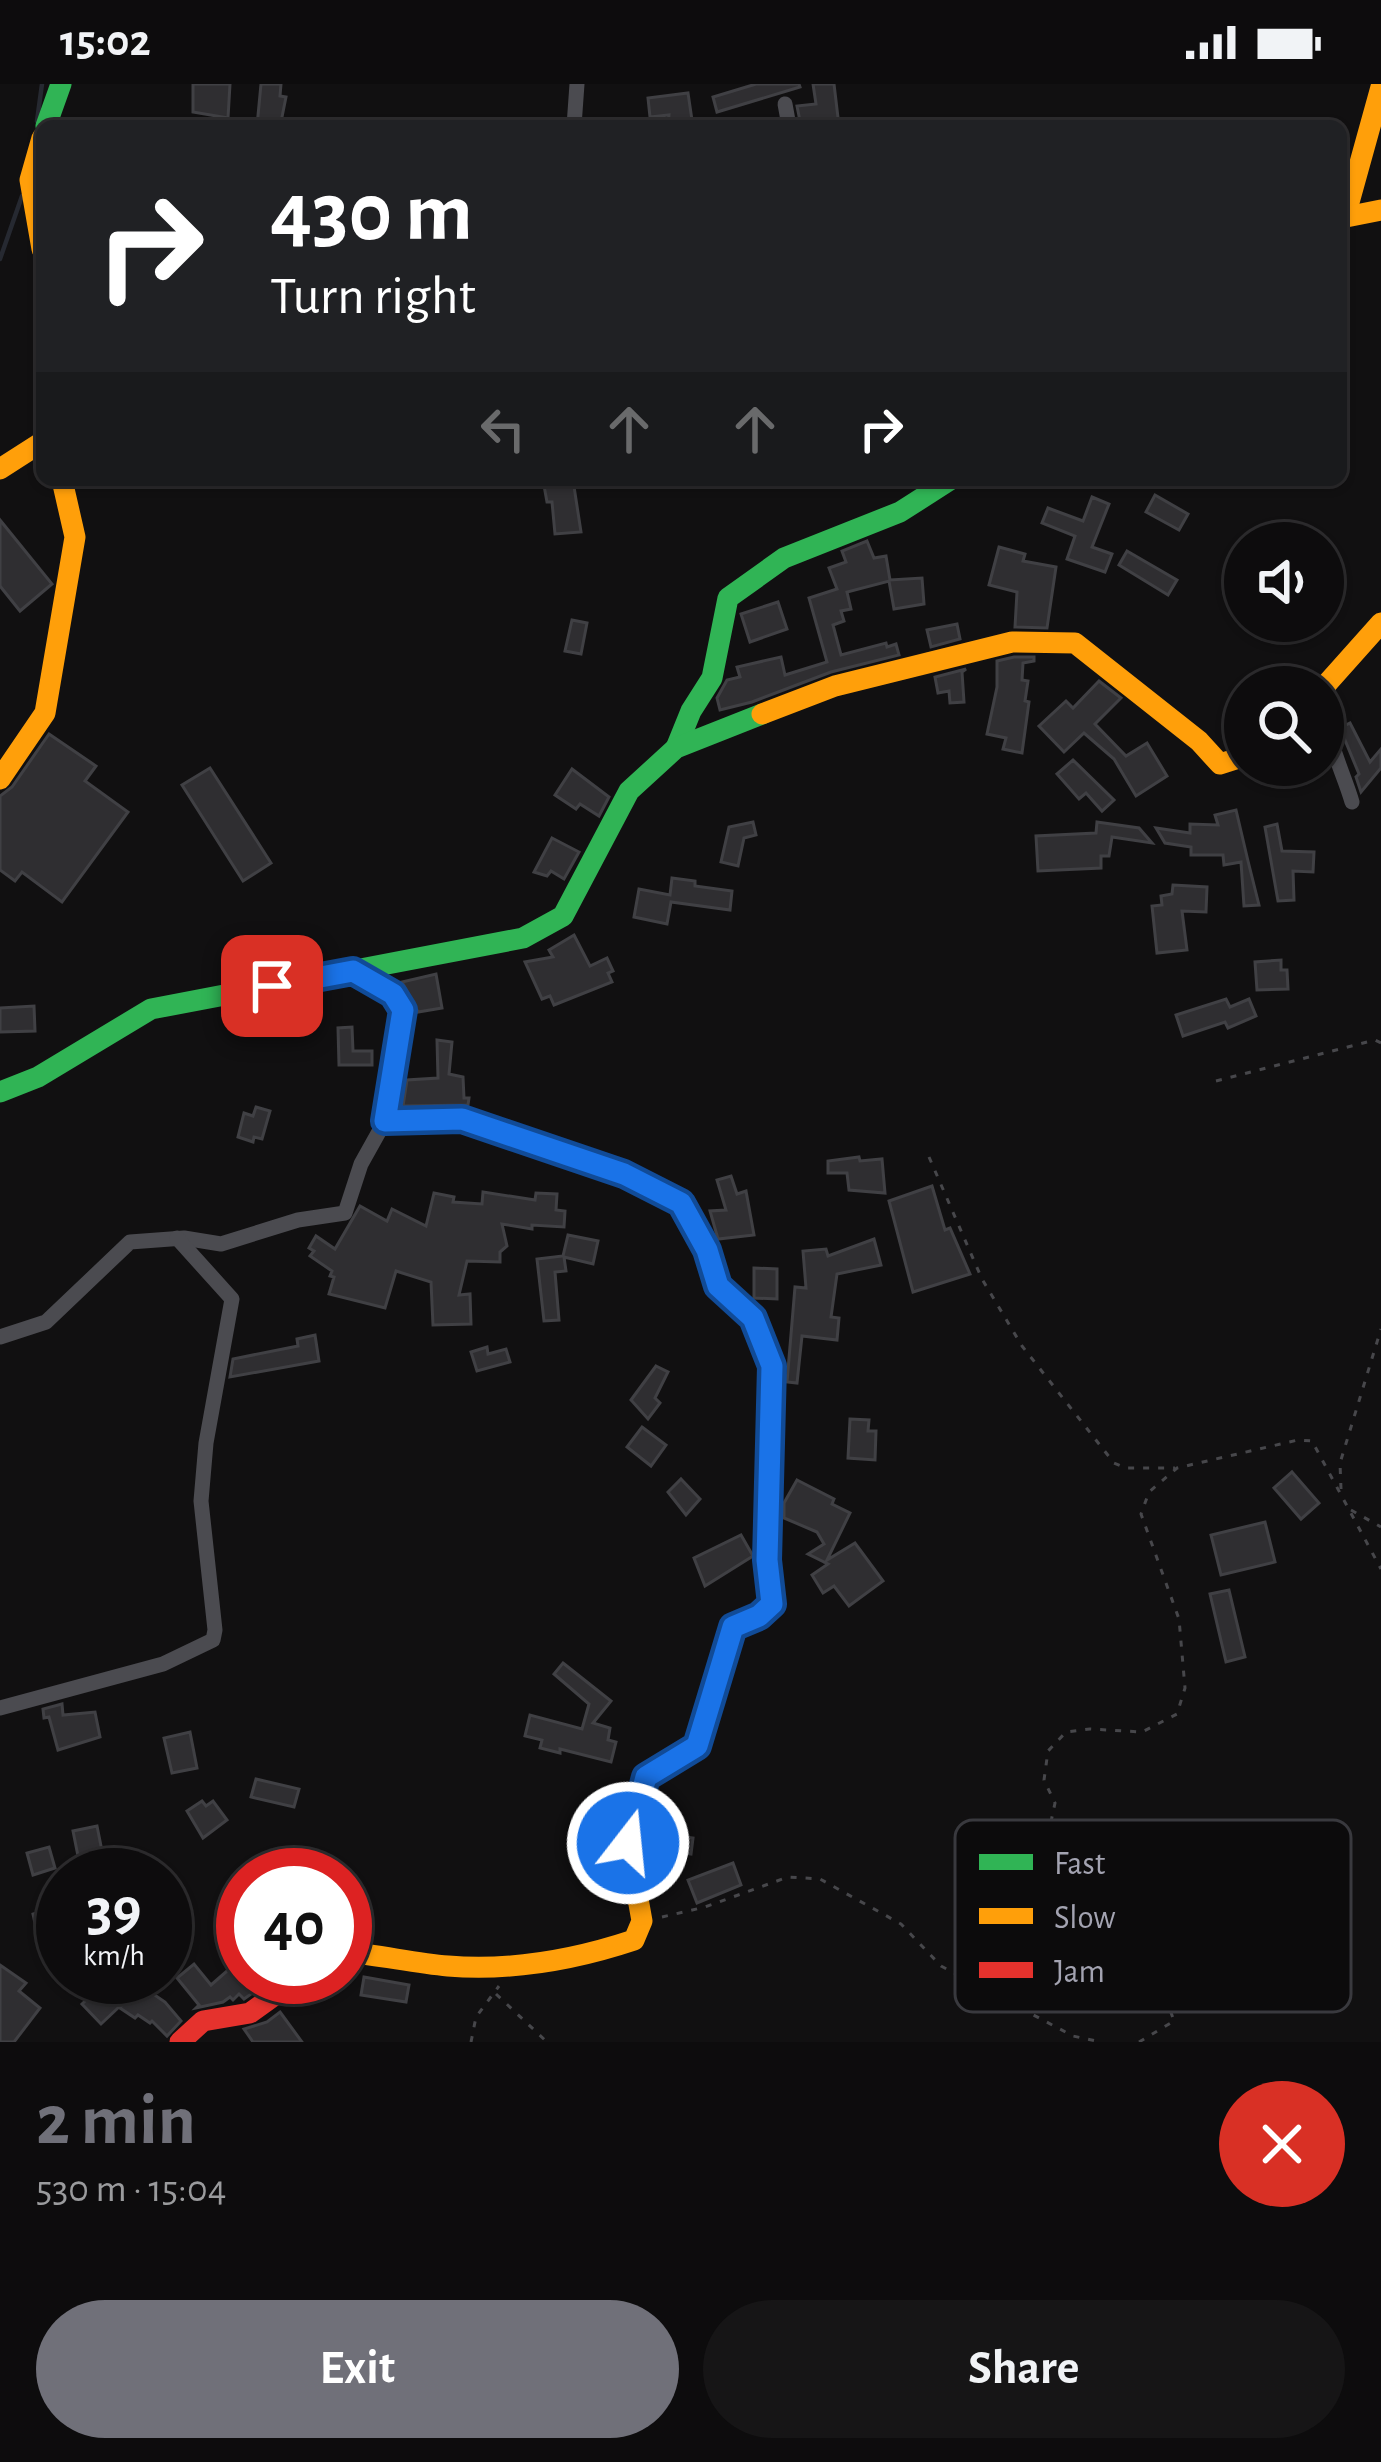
<!DOCTYPE html>
<html lang="en">
<head>
<meta charset="utf-8">
<style>
	:root { --surface:#0d0c0d; --page:#161516; --text:#f1f3f6; --muted:#9a9b9d; --line:#2d2c2e; --accent:#707079 }
	body { margin:0; font-family:"Alegreya Sans",sans-serif; background:var(--page); color:var(--text); height:100vh; display:flex; flex-direction:column; font-size:45px; white-space:nowrap }
	* { box-sizing:border-box; margin:0 }
	p { font-size:39px; color:var(--muted) }
	.icon { flex:none; width:66px; height:66px; fill:none; stroke:currentColor; stroke-width:2; stroke-linecap:round; stroke-linejoin:round }
	.map { position:relative; height:1958px; overflow:hidden }
	.details { display:flex; flex-direction:column; background:var(--surface); flex:1 }
	.details>* { flex:none }
	.hud { position:absolute; left:36px; top:36px; width:1311px; height:366px; border-radius:18px; box-shadow:0 3px 9px #0004,0 0 0 3px var(--line); background:#202124; color:#fff; overflow:hidden }
	.tools { position:absolute; left:1224px; top:438px; display:grid; gap:24px }
	.tools a { display:grid; place-items:center; width:120px; height:120px; border-radius:50%; background:var(--surface); box-shadow:0 3px 9px #0004,0 0 0 3px var(--line); font-size:60px }
	.speed { position:absolute; left:36px; top:1764px; display:flex; gap:24px; font-size:60px; font-weight:700; text-align:center }
	.speed>* { display:grid; place-content:center; width:156px; height:156px; border-radius:50%; background:var(--surface); box-shadow:0 3px 9px #0004,0 0 0 3px var(--line); line-height:1 }
	.speed small { font-size:30px; font-weight:400 }
	.speed .limit { border:18px solid #d22; background:#fff; color:#111 }
	.pin { position:absolute; display:grid; place-items:center; width:102px; height:102px; color:#fff; margin:-51px; border-radius:24px; box-shadow:0 6px 18px #0006 }
	.me { position:absolute; width:132px; margin:-66px; rotate:16deg; stroke-linejoin:round; filter:drop-shadow(0 0 9px #0008) }
	.turn { display:flex; align-items:center; gap:42px; height:252px; padding:0 36px; font-size:54px }
	.turn .icon { width:156px; height:156px; stroke-width:2.5 }
	.turn b { display:block; font-size:84px; line-height:102px }
	.lanes { display:flex; align-items:center; height:114px; padding:0 36px; background:#0003; justify-content:center; gap:60px; direction:ltr }
	.lanes .off { opacity:.35 }
	.round { display:grid; place-items:center; flex:none; width:126px; height:126px; border-radius:63px; background:var(--page) }
	.head { display:flex; align-items:center; justify-content:space-between; height:204px; padding:0 36px }
	h1 { font-size:72px; font-weight:700; line-height:90px; color:var(--accent) }
	.button { display:flex; gap:24px; margin-top:auto; padding:24px 36px }
	.button a { flex:1; height:138px; border-radius:72px; background:var(--accent); color:#fff; font-size:48px; font-weight:700; line-height:138px; text-align:center }
	.button a+a { background:var(--page); color:var(--text) }
	.status { display:flex; justify-content:space-between; align-items:center; height:84px; padding:0 60px; background:var(--surface); direction:ltr }
	.status svg { height:33px; fill:currentColor }
	.map>svg:first-child { display:block }
	.lines { fill:none; stroke-linecap:round; stroke-linejoin:round }
	.stream { stroke:#262931; stroke-width:4.5 }
	.building { fill:#2f2e31; stroke:#404044; stroke-width:3 }
	.path { stroke:#47474b; stroke-width:3; stroke-dasharray:6 9; stroke-linecap:butt }
	.street { stroke:#4b4b50; stroke-width:15 }
	.fast { stroke:#30b455; stroke-width:21 }
	.slow { stroke:#ff9f0a; stroke-width:21 }
	.jam { stroke:#e5322d; stroke-width:21 }
	.route-casing { stroke:#114b97; stroke-width:30 }
	.route { stroke:#1a73e8; stroke-width:21 }
	.key { fill:#0c0b0c; stroke:#39393e; stroke-width:3 }
	.key-label { font-size:33px; fill:#a3a3b1 }
</style>
</head>
<body>
<div class="status"><b>15:02</b><svg viewBox="0 0 49 12"><path d="M0 12V9h3v3zM5 12V6h3v6zM10 12V3h3v9zM15 12V0h3v12zM26 1h20v11H26zM47 4h2v5h-2z"/></svg></div>
<div class="map">
<svg width="1381" height="1958" viewBox="0 0 1381 1958">
	<rect width="100%" height="100%" fill="#111011"/>
	<g class="lines">
		<g class="stream">
			<polyline points="37,37 42,0"/>
			<polyline points="0,175 22,112"/>
		</g>
	</g>
	<g class="building">
		<polygon points="193,0 230,0 228,34 193,28"/>
		<polygon points="261,0 281,0 280,12 286,13 281,38 257,42"/>
		<polygon points="756,0 799,0 800,3 717,28 713,13"/>
		<polygon points="813,0 834,0 839,42 801,42 797,22 816,20"/>
		<polygon points="688,9 692,36 668,42 669,31 650,33 648,14"/>
		<polygon points="543,396 573,396 581,448 555,450 552,418 547,418"/>
		<polygon points="1155,411 1188,430 1179,446 1146,428"/>
		<polygon points="1092,413 1109,420 1092,463 1112,470 1105,488 1067,475 1075,452 1042,439 1048,424 1083,437"/>
		<polygon points="0,436 52,500 20,527 0,502"/>
		<polygon points="867,457 874,474 886,472 890,496 922,494 924,520 894,525 889,497 847,508 851,525 841,527 844,537 833,541 841,571 886,559 887,563 896,560 899,571 831,588 752,618 720,626 717,614 727,596 740,593 737,583 781,573 785,591 827,578 809,514 837,505 829,484 846,478 842,467"/>
		<polygon points="999,463 1025,470 1023,477 1056,483 1047,544 1015,543 1017,508 989,501"/>
		<polygon points="1127,467 1177,496 1168,511 1119,481"/>
		<polygon points="778,518 787,545 750,558 741,530"/>
		<polygon points="572,536 587,539 581,570 565,567"/>
		<polygon points="957,540 960,555 931,563 927,546"/>
		<polygon points="1014,573 1034,573 1034,577 1023,579 1022,596 1028,597 1025,617 1029,618 1022,669 1003,665 1006,654 987,650 997,603 997,577"/>
		<polygon points="966,585 962,588 964,618 950,619 949,607 938,609 935,593"/>
		<polygon points="1099,597 1121,614 1095,640 1126,672 1147,659 1167,692 1136,712 1114,675 1084,649 1064,668 1039,642 1066,617 1073,624"/>
		<polygon points="1350,639 1370,678 1381,665 1381,684 1361,708 1356,693 1359,690 1340,644"/>
		<polygon points="49,650 96,682 85,697 128,728 62,818 22,788 15,797 0,786 0,712 12,703"/>
		<polygon points="1073,676 1114,716 1102,727 1086,709 1079,715 1057,690"/>
		<polygon points="210,684 271,779 243,797 182,701"/>
		<polygon points="572,685 609,713 599,732 580,720 576,725 555,711"/>
		<polygon points="1236,726 1248,777 1259,821 1244,822 1241,778 1224,781 1223,771 1191,771 1191,763 1165,759 1156,744 1190,749 1190,740 1218,741 1215,731"/>
		<polygon points="753,738 756,751 744,754 738,782 721,778 729,743"/>
		<polygon points="1097,738 1139,744 1152,759 1112,753 1109,772 1101,772 1101,784 1038,787 1036,752 1096,749"/>
		<polygon points="1277,740 1282,767 1314,768 1313,788 1293,787 1294,816 1278,817 1265,743"/>
		<polygon points="552,754 579,768 564,795 551,787 547,792 534,788"/>
		<polygon points="672,794 695,797 695,802 732,807 730,826 671,818 667,840 634,833 639,805 670,811"/>
		<polygon points="1173,801 1207,803 1206,828 1182,827 1187,866 1157,869 1152,822 1162,821 1161,812 1172,810"/>
		<polygon points="574,851 590,882 607,874 613,887 608,889 612,898 554,921 550,912 542,915 525,878 553,873 549,866"/>
		<polygon points="1281,876 1281,886 1287,886 1288,905 1257,906 1255,878"/>
		<polygon points="436,890 442,924 418,928 402,898"/>
		<polygon points="1226,915 1230,923 1249,915 1256,932 1228,944 1225,938 1183,952 1176,931"/>
		<polygon points="34,922 35,947 0,948 0,924"/>
		<polygon points="352,943 353,967 372,967 372,981 339,981 338,944"/>
		<polygon points="437,956 452,958 449,990 463,993 464,1014 469,1014 468,1021 403,1022 407,996 438,994"/>
		<polygon points="256,1023 270,1027 262,1055 254,1053 253,1058 238,1053 244,1029 253,1032"/>
		<polygon points="859,1073 860,1077 882,1075 885,1109 849,1106 847,1089 828,1089 828,1077"/>
		<polygon points="731,1092 737,1110 746,1107 754,1151 718,1155 710,1127 726,1126 717,1096"/>
		<polygon points="932,1102 945,1146 950,1144 970,1190 913,1208 889,1117"/>
		<polygon points="483,1108 535,1116 536,1109 557,1110 556,1126 565,1127 564,1143 532,1141 532,1145 502,1140 507,1162 500,1168 500,1178 467,1177 459,1211 470,1210 471,1240 433,1241 431,1198 396,1187 385,1224 329,1210 334,1193 330,1192 332,1187 310,1172 314,1167 309,1164 316,1152 335,1165 360,1122 387,1137 392,1125 426,1142 434,1109 454,1113 453,1118 482,1120"/>
		<polygon points="568,1151 598,1157 593,1180 564,1173 566,1187 555,1188 559,1236 544,1237 537,1175 563,1172"/>
		<polygon points="874,1155 881,1181 837,1190 831,1233 839,1234 837,1256 802,1252 797,1299 787,1298 795,1203 806,1204 803,1167 826,1165 828,1172"/>
		<polygon points="754,1184 777,1185 777,1215 754,1214"/>
		<polygon points="315,1251 319,1277 230,1293 233,1275 298,1262 297,1255"/>
		<polygon points="487,1263 488,1270 506,1265 510,1278 477,1287 471,1268"/>
		<polygon points="656,1282 668,1288 655,1314 660,1319 648,1335 631,1316"/>
		<polygon points="850,1335 869,1336 868,1347 876,1347 875,1376 848,1374"/>
		<polygon points="642,1343 666,1361 651,1382 627,1363"/>
		<polygon points="1292,1388 1319,1419 1301,1435 1274,1404"/>
		<polygon points="681,1395 700,1415 686,1431 668,1408"/>
		<polygon points="797,1396 834,1415 832,1420 850,1429 827,1476 855,1459 883,1497 849,1522 834,1502 823,1509 812,1491 828,1480 808,1470 824,1460 817,1448 784,1434 784,1419"/>
		<polygon points="1265,1438 1275,1478 1221,1491 1211,1451"/>
		<polygon points="741,1451 753,1472 705,1502 694,1474"/>
		<polygon points="1229,1506 1245,1573 1226,1578 1210,1510"/>
		<polygon points="563,1579 611,1617 593,1639 610,1644 608,1656 616,1658 611,1678 560,1665 560,1669 540,1664 542,1656 525,1652 530,1631 582,1645 589,1620 554,1590"/>
		<polygon points="62,1620 63,1631 95,1628 100,1653 58,1666 49,1633 44,1634 43,1625"/>
		<polygon points="190,1648 197,1684 172,1689 164,1654"/>
		<polygon points="256,1695 299,1705 294,1723 251,1713"/>
		<polygon points="202,1717 206,1722 213,1717 227,1736 203,1754 187,1727"/>
		<polygon points="653,1724 659,1725 656,1749 693,1754 691,1770 644,1764"/>
		<polygon points="97,1742 102,1767 78,1772 73,1747"/>
		<polygon points="49,1763 55,1784 33,1791 27,1769"/>
		<polygon points="733,1779 741,1801 697,1819 688,1796"/>
		<polygon points="60,1822 63,1860 41,1867 33,1830"/>
		<polygon points="243,1873 243,1893 253,1893 261,1903 244,1915 239,1910 233,1916 230,1913 223,1918 196,1924 199,1921 177,1894 194,1880 211,1901"/>
		<polygon points="0,1881 26,1899 19,1907 40,1924 14,1958 0,1958"/>
		<polygon points="364,1893 409,1901 406,1918 361,1911"/>
		<polygon points="137,1899 165,1918 181,1937 167,1952 152,1937 150,1939 138,1931 135,1934 120,1924"/>
		<polygon points="100,1903 119,1923 101,1940 82,1920"/>
		<polygon points="280,1928 302,1958 253,1958 244,1945 267,1938"/>
	</g>
	<g class="lines">
		<g class="path">
			<polyline points="1216,997 1375,956 1381,959"/>
			<polyline points="929,1073 982,1195 1022,1262 1114,1379 1126,1384 1175,1384"/>
			<polyline points="1341,1405 1340,1379 1381,1245"/>
			<polyline points="1351,1426 1381,1443"/>
			<polyline points="662,1833 705,1823 788,1793 820,1795 901,1840 941,1882 1073,1952 1101,1958"/>
			<polyline points="496,1910 547,1958"/>
			<polyline points="471,1958 476,1933 499,1902"/>
			<polyline points="1139,1958 1174,1937 1163,1906 1135,1872 1120,1842 1074,1801 1046,1761 1055,1719 1044,1696 1048,1667 1066,1648 1090,1645 1142,1648 1177,1630 1185,1604 1179,1535 1141,1430 1149,1408 1177,1384 1298,1356 1312,1357 1381,1485"/>
		</g>
		<g class="street">
			<polyline points="785,20 789,42"/>
			<polyline points="574,42 577,0"/>
			<path d="M1330 600C1315 637 1342 682 1352 718"/>
			<polyline points="0,1253 46,1238 130,1158 184,1154 221,1160 298,1136 345,1129 361,1080 385,1037"/>
			<polyline points="0,1624 163,1580 213,1556 215,1546 201,1417 206,1359 232,1215 177,1154"/>
		</g>
		<g class="fast">
			<polyline points="46,42 61,0"/>
			<polyline points="676,664 691,627 712,594 728,514 784,474 900,428 950,396"/>
			<polyline points="0,1008 38,993 151,925 523,854 563,832 629,707 676,664 762,630"/>
			<polyline points="396,1037 462,1035 624,1090 681,1119 707,1166 718,1202 753,1234 772,1282 768,1476 772,1520 759,1532 733,1543 697,1662 646,1693 638,1722"/>
		</g>
		<g class="slow">
			<polyline points="42,54 30,96 42,165"/>
			<polyline points="1341,125 1348,122 1381,3"/>
			<polyline points="1341,134 1381,126"/>
			<polyline points="0,385 42,358"/>
			<polyline points="1323,604 1381,539"/>
			<polyline points="762,630 835,602 1012,558 1075,559 1199,657 1220,680 1245,672"/>
			<polyline points="0,695 45,629 75,453 62,396"/>
			<polyline points="353,887 393,910 403,926 385,1037 396,1037"/>
			<path d="M345 1868C380 1871 413 1879 448 1882 511 1887 574 1876 634 1856L642 1837 628 1759 638 1722"/>
		</g>
		<polyline class="jam" points="180,1958 203,1937 250,1929 300,1893"/>
	</g>
	<g class="lines">
		<g class="route-casing">
			<polyline id="route" points="272,902 353,887 393,910 403,926 385,1037 462,1035 624,1090 681,1119 707,1166 718,1202 753,1234 772,1282 767,1476 772,1520 759,1532 733,1543 697,1662 646,1693 628,1759"/>
		</g>
		<use href="#route" class="route"/>
	</g>
	<rect x="955" y="1736" width="396" height="192" rx="18" class="key"/>
	<rect x="979" y="1770" width="54" height="16" fill="#30b455"/>
	<rect x="979" y="1824" width="54" height="16" fill="#ff9f0a"/>
	<rect x="979" y="1878" width="54" height="16" fill="#e5322d"/>
	<g class="key-label">
		<text x="1054" y="1790">Fast</text>
		<text x="1054" y="1844">Slow</text>
		<text x="1054" y="1898">Jam</text>
	</g>
</svg>
<div class="tools">
<a><svg class="icon" aria-label="sound" viewBox="0 0 24 24"><path d="M4 9h4l5-4v14l-5-4H4zM17 9q2 3 0 6"/></svg></a>
<a><svg class="icon" aria-label="search" viewBox="0 0 24 24"><circle cx="10" cy="10" r="6"/><path d="M15 15l6 6"/></svg></a>
</div>
<div class="speed"><div>39<small>km/h</small></div><div class="limit">40</div></div>
<div class="pin" style="left:272px;top:902px;background:#d93025"><svg class="icon" aria-label="arrive" viewBox="0 0 24 24"><path d="M6 21V4h12l-3 4 3 4H6"/></svg></div>
<svg class="me" style="left:628px;top:1759px" viewBox="-20 -20 40 40"><circle r="17" fill="#1a73e8" stroke="#fff" stroke-width="3"/><path d="M0-11L8 9 0 5-8 9z" fill="#fff"/></svg>
<div class="hud">
<div class="turn"><svg class="icon" aria-label="right" viewBox="0 0 24 24"><path d="M7 20v-9h11M14 6l5 5-5 5"/></svg><div><b>430 m</b>Turn right</div></div>
<div class="lanes"><svg class="icon off" aria-label="left" viewBox="0 0 24 24"><path d="M17 20v-9H6M10 6l-5 5 5 5"/></svg><svg class="icon off" aria-label="ahead" viewBox="0 0 24 24"><path d="M12 20V5M6 11l6-6 6 6"/></svg><svg class="icon off" aria-label="ahead" viewBox="0 0 24 24"><path d="M12 20V5M6 11l6-6 6 6"/></svg><svg class="icon" aria-label="right" viewBox="0 0 24 24"><path d="M7 20v-9h11M14 6l5 5-5 5"/></svg></div>
</div>
</div>
<section class="details">
<div class="head"><div><h1>2 min</h1><p>530 m · 15:04</p></div><a class="round" style="background:#d93025;color:#fff"><svg class="icon" aria-label="close" viewBox="0 0 24 24"><path d="M6 6l12 12M18 6L6 18"/></svg></a></div>
<div class="button"><a>Exit</a><a>Share</a></div>
</section>
</body>
</html>
